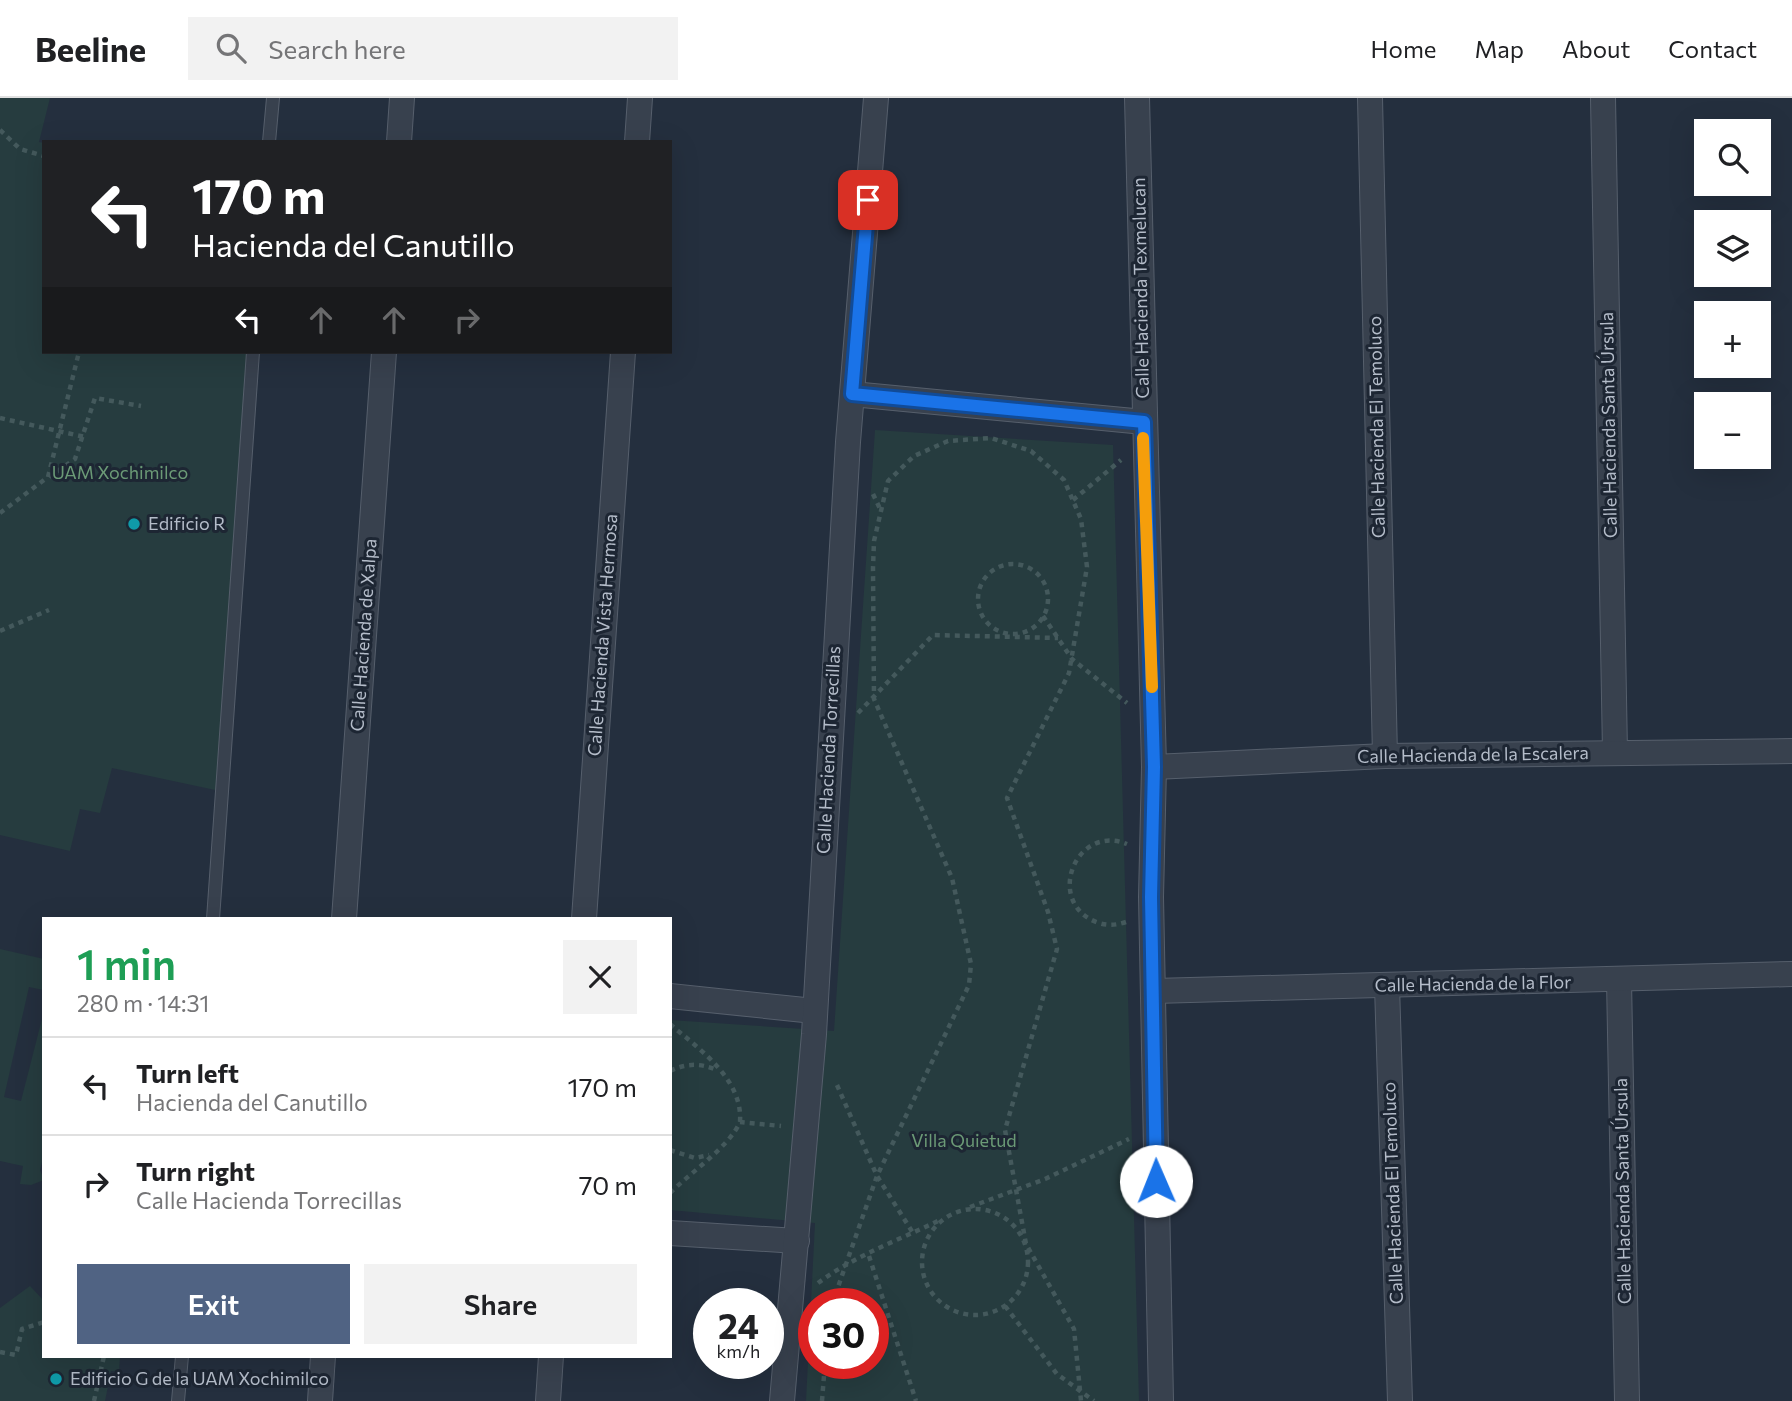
<!DOCTYPE html>
<html lang="en">
<head>
<meta charset="utf-8">
<style>
	:root { --surface:#fff; --page:#f2f2f2; --text:#202124; --muted:#757577; --line:#e0e0e0; --accent:#506383 }
	body { margin:0; font-family:Commissioner,sans-serif; background:var(--page); color:var(--text); height:100vh; display:flex; flex-direction:column; font-size:26px; white-space:nowrap }
	* { box-sizing:border-box; margin:0 }
	p { font-size:23px; color:var(--muted) }
	.icon { flex:none; width:38px; height:38px; fill:none; stroke:currentColor; stroke-width:2; stroke-linecap:round; stroke-linejoin:round }
	.map { position:relative; flex:1; overflow:hidden }
	.sheet { position:absolute; left:42px; top:819px; width:630px; height:441px; display:flex; flex-direction:column; background:var(--surface); border-radius:0px; box-shadow:0 7px 28px #0002 }
	.sheet>* { flex:none }
	.hud { position:absolute; left:42px; top:42px; width:630px; height:214px; border-radius:0px; box-shadow:0 7px 28px #0002; background:#202124; color:#fff; overflow:hidden }
	.controls { position:absolute; left:1694px; top:21px; display:grid; gap:14px }
	.controls a { display:grid; place-items:center; width:77px; height:77px; border-radius:0px; background:var(--surface); box-shadow:0 7px 28px #0002; font-size:35px }
	.speed { position:absolute; left:693px; top:1190px; display:flex; gap:14px; font-size:35px; font-weight:700; text-align:center }
	.speed>* { display:grid; place-content:center; width:91px; height:91px; border-radius:50%; background:var(--surface); box-shadow:0 7px 28px #0002; line-height:1 }
	.speed small { font-size:18px; font-weight:400 }
	.speed .limit { border:10px solid #d22; background:#fff; color:#111 }
	.pin { position:absolute; display:grid; place-items:center; width:60px; height:60px; color:#fff; margin:-30px; border-radius:14px; box-shadow:0 4px 10px #0006 }
	.me { position:absolute; width:77px; margin:-38px; rotate:359deg; stroke-linejoin:round; filter:drop-shadow(0 0 5px #0008) }
	.turn { display:flex; align-items:center; gap:24px; height:147px; padding:0 35px; font-size:32px }
	.turn .icon { width:91px; height:91px; stroke-width:2.5 }
	.turn b { display:block; font-size:49px; line-height:60px }
	.lanes { display:flex; align-items:center; height:66px; padding:0 35px; background:#0003; justify-content:center; gap:35px; direction:ltr }
	.lanes .off { opacity:.35 }
	.round { display:grid; place-items:center; flex:none; width:74px; height:74px; border-radius:0px; background:var(--page) }
	.head { display:flex; align-items:center; justify-content:space-between; height:119px; padding:0 35px }
	h1 { font-size:42px; font-weight:600; line-height:52px; color:#1e9e55 }
	.button { display:flex; gap:14px; margin-top:auto; padding:14px 35px }
	.button a { flex:1; height:80px; border-radius:0px; background:var(--accent); color:#fff; font-size:28px; font-weight:600; line-height:80px; text-align:center }
	.button a+a { background:var(--page); color:var(--text) }
	ul { padding:0; list-style:none }
	li { display:flex; align-items:center; gap:21px; height:98px; padding:0 35px; border-top:2px solid var(--line) }
	li div { flex:1 }
	li b { display:block; font-size:26px }
	li em { font-style:normal }
	header { display:flex; align-items:center; gap:42px; box-sizing:border-box; height:98px; padding:0 35px; background:var(--surface); border-bottom:2px solid var(--line) }
	header strong { font-size:33px }
	nav { display:flex; gap:38px; margin-inline-start:auto; font-size:24px }
	.search { width:490px; height:63px; background:var(--page); display:flex; align-items:center; gap:18px; box-sizing:border-box; padding:0 24px; border-radius:0px; color:var(--muted); font-size:26px }
	.map>svg:first-child { display:block }
	.green { fill:#263c3f; fill-rule:evenodd }
	.lines { fill:none; stroke-linecap:round; stroke-linejoin:round }
	.service-casing { stroke:#565f6c; stroke-width:14 }
	.minor-casing { stroke:#565f6c; stroke-width:26 }
	.path { stroke:#44595c; stroke-width:4.5; stroke-dasharray:5 5; stroke-linecap:butt }
	.service { stroke:#38414e; stroke-width:12 }
	.minor { stroke:#38414e; stroke-width:24 }
	.route-casing { stroke:#114b97; stroke-width:18 }
	.route { stroke:#1a73e8; stroke-width:12 }
	.slow { stroke:#f59e0b; stroke-width:12 }
	.culture-dot { fill:#0f9aa8; stroke:#1d2633; stroke-width:2.5 }
	.labels { text-anchor:middle; stroke-width:6; stroke-linejoin:round; paint-order:stroke }
	.street-label { font-size:18px; fill:#b4bcc9; stroke:#1d2633 }
	.park-label { font-size:18px; fill:#6b9a76; stroke:#1d2633 }
	.poi-label { font-size:18px; fill:#b4bcc9; stroke:#1d2633; text-anchor:start }
</style>
</head>
<body>
<header>
<strong>Beeline</strong>
<div class="search"><svg class="icon" aria-label="search" viewBox="0 0 24 24"><circle cx="10" cy="10" r="6"/><path d="M15 15l6 6"/></svg>Search here</div>
<nav><a>Home</a><a>Map</a><a>About</a><a>Contact</a></nav>
</header>
<div class="map">
<svg width="1792" height="1303" viewBox="0 0 1792 1303">
	<rect width="100%" height="100%" fill="#242f3e"/>
	<g class="green">
		<polygon points="0,0 50,0 39,44 44,45 44,254 249,254 220,693 112,670 100,715 80,711 70,753 0,737"/>
		<path d="M875 332 1113 347 1139 1303H806L815 1125 670 1112V922L834 933ZM814 1206H873V1265H814Z"/>
		<polygon points="0,851 44,861 44,892 29,889 4,999 21,1003 44,913 44,1057 40,1072 44,1082 31,1087 20,1086 23,1068 0,1063"/>
		<polygon points="30,1188 44,1203 44,1258 120,1258 119,1274 111,1273 105,1303 0,1303 0,1210"/>
	</g>
	<g class="lines">
		<g class="service-casing">
			<g id="service">
				<polyline points="269,44 273,0"/>
				<polyline points="213,821 253,254"/>
				<polyline points="178,1303 182,1258"/>
			</g>
		</g>
		<g class="minor-casing">
			<g id="minor">
				<polyline points="1137,0 1154,669 1151,799 1161,1303"/>
				<polyline points="1370,0 1385,658"/>
				<polyline points="1603,0 1615,654"/>
				<polyline points="399,44 402,0"/>
				<polyline points="637,44 640,0"/>
				<polyline points="852,296 1144,324"/>
				<polyline points="1154,669 1385,658 1792,653"/>
				<polyline points="344,821 384,254"/>
				<polyline points="584,821 623,254"/>
				<polyline points="1619,882 1627,1303"/>
				<polyline points="1387,888 1400,1303"/>
				<polyline points="1154,893 1792,876"/>
				<polyline points="670,898 814,913"/>
				<polyline points="670,1135 797,1143"/>
				<polyline points="320,1303 323,1258"/>
				<polyline points="548,1303 551,1258"/>
				<polyline points="782,1303 814,936 848,344 876,0"/>
			</g>
		</g>
		<g class="path">
			<polyline points="0,32 20,51 44,58"/>
			<polyline points="0,320 85,339"/>
			<polyline points="49,379 75,361 95,300 141,308"/>
			<polyline points="873,396 881,413"/>
			<polyline points="1073,402 1121,362"/>
			<polyline points="0,415 48,379 79,254"/>
			<circle cx="1013" cy="501" r="35"/>
			<polyline points="1043,518 1072,561 1127,605"/>
			<polyline points="0,533 49,512"/>
			<polyline points="858,615 933,537 1058,540"/>
			<path d="M1126 824C1117 827 1108 828 1099 825 1044 807 1074 725 1127 746"/>
			<path d="M670 926C700 952 743 981 740 1024"/>
			<path d="M670 973C687 965 700 965 717 972"/>
			<polyline points="837,987 877,1078 913,1135"/>
			<polyline points="670,1052 695,1060 709,1057"/>
			<path d="M670 1095C691 1074 729 1049 740 1024L781 1028"/>
			<polyline points="970,1109 1045,1081 1129,1041"/>
			<circle cx="975" cy="1164" r="53"/>
			<polyline points="869,1158 916,1303"/>
			<path d="M818 1185C854 1158 899 1142 940 1122"/>
			<polyline points="832,1206 877,1078 969,887 971,866 952,780 874,601 873,470 874,443 888,383 914,358 948,343 991,340 1031,353 1064,382 1081,421 1087,469 1069,575 1007,700 1048,814 1057,851 1005,1032 1026,1146 1074,1231 1081,1303"/>
			<polyline points="1005,1208 1057,1276 1094,1303"/>
			<polyline points="0,1254 16,1257 22,1231 44,1224"/>
			<polyline points="94,1303 104,1258"/>
			<polyline points="822,1303 825,1265"/>
		</g>
		<use href="#service" class="service"/>
		<use href="#minor" class="minor"/>
	</g>
	<g class="lines">
		<g class="route-casing">
			<polyline id="route" points="868,102 852,296 1144,324 1154,669 1151,799 1156,1083"/>
		</g>
		<use href="#route" class="route"/>
		<polyline class="slow" points="1143,340 1152,589"/>
	</g>
	<g class="culture-dot">
		<circle cx="134" cy="426" r="7"/>
		<circle cx="56" cy="1281" r="7"/>
	</g>
	<g class="labels">
		<g class="street-label">
			<text transform="translate(1141 190) rotate(-91)" y="6">Calle Hacienda Texmelucan</text>
			<text transform="translate(1609 327) rotate(-91)" y="6">Calle Hacienda Santa Úrsula</text>
			<text transform="translate(1377 329) rotate(-91)" y="6">Calle Hacienda El Temoluco</text>
			<text transform="translate(364 537) rotate(-86)" y="6">Calle Hacienda de Xalpa</text>
			<text transform="translate(603 537) rotate(-86)" y="6">Calle Hacienda Vista Hermosa</text>
			<text transform="translate(829 652) rotate(-87)" y="6">Calle Hacienda Torrecillas</text>
			<text transform="translate(1473 657) rotate(-1)" y="6">Calle Hacienda de la Escalera</text>
			<text transform="translate(1473 886) rotate(-1)" y="6">Calle Hacienda de la Flor</text>
			<text transform="translate(1623 1093) rotate(-91)" y="6">Calle Hacienda Santa Úrsula</text>
			<text transform="translate(1393 1095) rotate(-92)" y="6">Calle Hacienda El Temoluco</text>
		</g>
		<g class="park-label">
			<text x="120" y="381">UAM Xochimilco</text>
			<text x="964" y="1049">Villa Quietud</text>
		</g>
		<g class="poi-label">
			<text x="148" y="432">Edificio R</text>
			<text x="70" y="1287">Edificio G de la UAM Xochimilco</text>
		</g>
	</g>
</svg>
<div class="controls">
<a><svg class="icon" aria-label="search" viewBox="0 0 24 24"><circle cx="10" cy="10" r="6"/><path d="M15 15l6 6"/></svg></a>
<a><svg class="icon" aria-label="layers" viewBox="0 0 24 24"><path d="M12 4l9 5-9 5-9-5zM3 14l9 5 9-5"/></svg></a>
<a>+</a>
<a>−</a>
</div>
<div class="speed"><div>24<small>km/h</small></div><div class="limit">30</div></div>
<div class="pin" style="left:868px;top:102px;background:#d93025"><svg class="icon" aria-label="arrive" viewBox="0 0 24 24"><path d="M6 21V4h12l-3 4 3 4H6"/></svg></div>
<svg class="me" style="left:1156px;top:1083px" viewBox="-20 -20 40 40"><circle r="19" fill="#fff"/><path d="M0-13L10 11 0 6-10 11z" fill="#1a73e8"/></svg>
<div class="hud">
<div class="turn"><svg class="icon" aria-label="left" viewBox="0 0 24 24"><path d="M17 20v-9H6M10 6l-5 5 5 5"/></svg><div><b>170 m</b>Hacienda del Canutillo</div></div>
<div class="lanes"><svg class="icon" aria-label="left" viewBox="0 0 24 24"><path d="M17 20v-9H6M10 6l-5 5 5 5"/></svg><svg class="icon off" aria-label="ahead" viewBox="0 0 24 24"><path d="M12 20V5M6 11l6-6 6 6"/></svg><svg class="icon off" aria-label="ahead" viewBox="0 0 24 24"><path d="M12 20V5M6 11l6-6 6 6"/></svg><svg class="icon off" aria-label="right" viewBox="0 0 24 24"><path d="M7 20v-9h11M14 6l5 5-5 5"/></svg></div>
</div>
<section class="sheet">
<div class="head"><div><h1>1 min</h1><p>280 m · 14:31</p></div><a class="round"><svg class="icon" aria-label="close" viewBox="0 0 24 24"><path d="M6 6l12 12M18 6L6 18"/></svg></a></div>
<ul>
<li><svg class="icon" aria-label="left" viewBox="0 0 24 24"><path d="M17 20v-9H6M10 6l-5 5 5 5"/></svg><div><b>Turn left</b><p>Hacienda del Canutillo</p></div><em>170 m</em></li>
<li><svg class="icon" aria-label="right" viewBox="0 0 24 24"><path d="M7 20v-9h11M14 6l5 5-5 5"/></svg><div><b>Turn right</b><p>Calle Hacienda Torrecillas</p></div><em>70 m</em></li>
</ul>
<div class="button"><a>Exit</a><a>Share</a></div>
</section>
</div>
</body>
</html>
